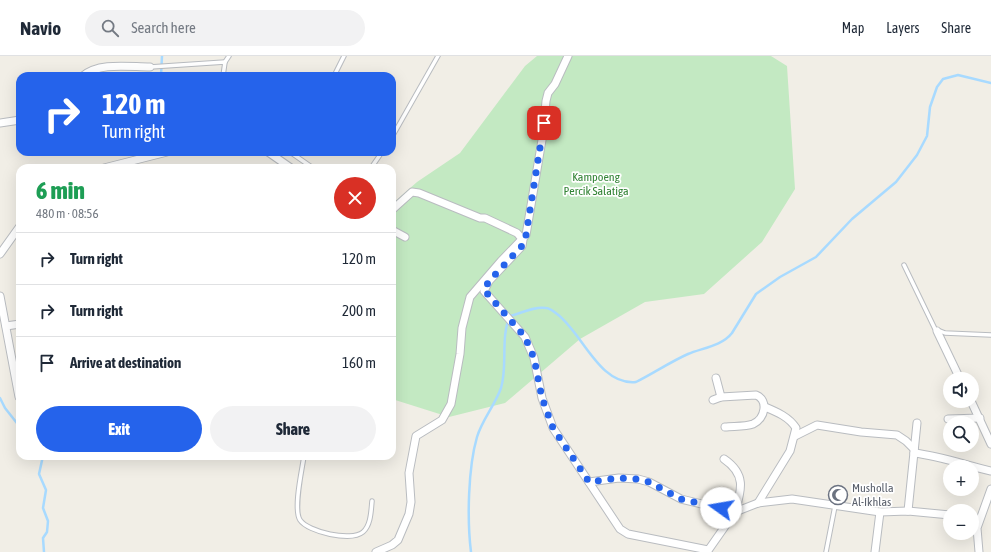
<!DOCTYPE html>
<html lang="en">
<head>
<meta charset="utf-8">
<style>
	:root { --surface:#fff; --page:#f2f2f3; --text:#1f2937; --muted:#747a83; --line:#e0e1e3; --accent:#2563eb }
	body { margin:0; font-family:"Asap Condensed",sans-serif; background:var(--page); color:var(--text); height:100vh; display:flex; flex-direction:column; font-size:15px; white-space:nowrap }
	* { box-sizing:border-box; margin:0 }
	p { font-size:13px; color:var(--muted) }
	.icon { flex:none; width:22px; height:22px; fill:none; stroke:currentColor; stroke-width:2; stroke-linecap:round; stroke-linejoin:round }
	.map { position:relative; flex:1; overflow:hidden }
	.side { position:absolute; left:16px; top:108px; width:380px; height:296px; display:flex; flex-direction:column; background:var(--surface); border-radius:12px; box-shadow:0 4px 16px #0002 }
	.side>* { flex:none }
	.banner { position:absolute; left:16px; top:16px; width:380px; height:84px; border-radius:12px; box-shadow:0 4px 16px #0002; background:#2563eb; color:#fff; overflow:hidden }
	.tools { position:absolute; left:943px; top:316px; display:grid; gap:8px }
	.tools a { display:grid; place-items:center; width:36px; height:36px; border-radius:50%; background:var(--surface); box-shadow:0 4px 16px #0002; font-size:20px }
	.pin { position:absolute; display:grid; place-items:center; width:34px; height:34px; color:#fff; margin:-17px; border-radius:8px; box-shadow:0 2px 6px #0006 }
	.me { position:absolute; width:44px; margin:-22px; rotate:283deg; stroke-linejoin:round; filter:drop-shadow(0 0 3px #0008) }
	.turn { display:flex; align-items:center; gap:14px; height:84px; padding:0 20px; font-size:18px }
	.turn .icon { width:52px; height:52px; stroke-width:2.5 }
	.turn b { display:block; font-size:28px; line-height:34px }
	.round { display:grid; place-items:center; flex:none; width:42px; height:42px; border-radius:21px; background:var(--page) }
	.overview { display:flex; align-items:center; justify-content:space-between; height:68px; padding:0 20px }
	h1 { font-size:24px; font-weight:800; line-height:30px; color:#1e9e55 }
	.cta { display:flex; gap:8px; margin-top:auto; padding:8px 20px }
	.cta a { flex:1; height:46px; border-radius:24px; background:var(--accent); color:#fff; font-size:16px; font-weight:800; line-height:46px; text-align:center }
	.cta a+a { background:var(--page); color:var(--text) }
	ul { padding:0; list-style:none }
	li { display:flex; align-items:center; gap:12px; height:52px; padding:0 20px; border-top:1px solid var(--line) }
	li div { flex:1 }
	li b { display:block; font-size:15px }
	li em { font-style:normal }
	header { display:flex; align-items:center; gap:24px; box-sizing:border-box; height:56px; padding:0 20px; background:var(--surface); border-bottom:1px solid var(--line) }
	header strong { font-size:19px }
	nav { display:flex; gap:22px; margin-inline-start:auto; font-size:14px }
	.search { width:280px; height:36px; background:var(--page); display:flex; align-items:center; gap:10px; box-sizing:border-box; padding:0 14px; border-radius:22px; color:var(--muted); font-size:15px }
	.map>svg:first-child { display:block }
	.green { fill:#c3e9c2 }
	.lines { fill:none; stroke-linecap:round; stroke-linejoin:round }
	.stream { stroke:#a8daff; stroke-width:2.5 }
	.service-casing { stroke:#b9bcc0; stroke-width:5.5 }
	.minor-casing { stroke:#b9bcc0; stroke-width:9 }
	.service { stroke:#fff; stroke-width:3.5 }
	.minor { stroke:#fff; stroke-width:7 }
	.route { stroke:#2563eb; stroke-width:7; stroke-dasharray:0 12.6 }
	.labels { text-anchor:middle; stroke-width:3.5; stroke-linejoin:round; paint-order:stroke }
	.park-label { font-size:12px; fill:#318334; stroke:#fff }
	.worship-label { font-size:12px; fill:#5b616d; stroke:#fff; text-anchor:start }
</style>
</head>
<body>
<header>
<strong>Navio</strong>
<div class="search"><svg class="icon" aria-label="search" viewBox="0 0 24 24"><circle cx="10" cy="10" r="6"/><path d="M15 15l6 6"/></svg>Search here</div>
<nav><a>Map</a><a>Layers</a><a>Share</a></nav>
</header>
<div class="map">
<svg width="991" height="496" viewBox="0 0 991 496">
	<rect width="100%" height="100%" fill="#f1eee6"/>
	<polygon class="green" points="537,0 771,0 787,10 795,133 762,186 704,238 645,246 580,283 505,347 449,361 392,343 392,148 417,126 460,97 525,10"/>
	<g class="lines">
		<g class="stream">
			<polyline points="161,20 162,0"/>
			<polyline points="0,342 5,352 20,371"/>
			<polyline points="43,400 39,418 46,434 43,452 48,465 47,476 43,482 44,496"/>
			<path d="M471 496C467 464 468 412 477 381 482 364 495 349 501 332 508 309 500 282 510 260 522 257 534 250 546 252 550 252 554 256 557 258 582 276 599 330 636 326 654 317 670 306 688 298 702 292 722 290 732 277L756 238 780 221 816 201 852 163 896 126 917 99 927 80 930 51 937 31 943 23 958 19 991 27"/>
		</g>
		<g class="service-casing">
			<g id="service">
				<polyline points="225,6 229,0"/>
				<polyline points="150,11 225,6 223,20"/>
				<polyline points="334,20 344,0"/>
				<polyline points="392,81 438,0"/>
				<polyline points="290,96 313,112"/>
				<polyline points="371,112 382,96"/>
				<polyline points="904,209 935,273 945,277 991,279"/>
				<path d="M304 400C302 414 293 453 300 464 308 476 351 486 363 476 371 469 371 455 372 445"/>
				<polyline points="826,496 835,450"/>
			</g>
		</g>
		<g class="minor-casing">
			<g id="minor">
				<path d="M83 20C99 6 129 11 150 11"/>
				<polyline points="0,67 20,64"/>
				<polyline points="268,96 291,112"/>
				<polyline points="104,112 167,96"/>
				<polyline points="392,154 412,136 419,137 480,162 485,162 517,177 523,184 522,190 489,225 484,235 525,281 534,302 542,342 553,372 620,473 628,478 708,494"/>
				<polyline points="392,174 405,181"/>
				<polyline points="0,198 20,170"/>
				<polyline points="0,240 19,341"/>
				<polyline points="6,270 20,268"/>
				<polyline points="937,275 960,323"/>
				<polyline points="716,322 721,341"/>
				<path d="M713 344 721 341 756 339C769 344 765 363 753 368 745 371 733 370 725 371"/>
				<polyline points="971,345 991,388"/>
				<polyline points="948,363 980,362"/>
				<polyline points="795,380 817,369 861,376 897,379 906,385 914,393"/>
				<path d="M914 397C940 400 965 409 991 415"/>
				<path d="M589 426 619 422 638 423 649 426 681 443 735 456C742 433 746 418 724 403"/>
				<path d="M758 447 790 395 796 372C789 361 777 356 765 351"/>
				<polyline points="908,455 917,367"/>
				<polyline points="376,496 392,489 398,484 409,458 411,446 409,417 416,380 442,364 451,348 460,298 462,272 470,241 501,205 526,179 543,78 546,45 548,37 555,28 568,0"/>
				<polyline points="707,496 735,456 758,447 792,443 880,456 908,455 950,459"/>
				<polyline points="875,496 880,456"/>
				<polyline points="979,496 977,472 991,433"/>
			</g>
		</g>
		<use href="#service" class="service"/>
		<use href="#minor" class="minor"/>
	</g>
	<g class="lines">
		<polyline class="route" points="544,67 526,179 522,190 489,225 484,234 525,281 534,302 542,342 553,372 589,426 619,422 638,423 649,426 681,443 721,452"/>
	</g>
	<defs>
		<g id="mosque-ring" transform="scale(1)"><circle r="9.5" fill="#fff" stroke="#6b7280" stroke-width="1.5"/><path d="M3.5-4.9A6 6 0 1 0 3.5 4.9A5 5 0 1 1 3.5-4.9Z" fill="#6b7280"/></g>
	</defs>
	<g fill-rule="evenodd">
		<use href="#mosque-ring" x="838" y="439"/>
	</g>
	<g class="labels">
		<g class="park-label">
			<text x="596" y="125">Kampoeng<tspan x="596" dy="14">Percik Salatiga</tspan></text>
		</g>
		<g class="worship-label">
			<text x="852" y="436">Musholla<tspan x="852" dy="14">Al-Ikhlas</tspan></text>
		</g>
	</g>
</svg>
<div class="tools">
<a><svg class="icon" aria-label="sound" viewBox="0 0 24 24"><path d="M4 9h4l5-4v14l-5-4H4zM17 9q2 3 0 6"/></svg></a>
<a><svg class="icon" aria-label="search" viewBox="0 0 24 24"><circle cx="10" cy="10" r="6"/><path d="M15 15l6 6"/></svg></a>
<a>+</a>
<a>−</a>
</div>
<div class="pin" style="left:544px;top:67px;background:#d93025"><svg class="icon" aria-label="arrive" viewBox="0 0 24 24"><path d="M6 21V4h12l-3 4 3 4H6"/></svg></div>
<svg class="me" style="left:721px;top:452px" viewBox="-20 -20 40 40"><circle r="19" fill="#fff"/><path d="M0-13L10 11 0 6-10 11z" fill="#2563eb"/></svg>
<div class="banner">
<div class="turn"><svg class="icon" aria-label="right" viewBox="0 0 24 24"><path d="M7 20v-9h11M14 6l5 5-5 5"/></svg><div><b>120 m</b>Turn right</div></div>
</div>
<section class="side">
<div class="overview"><div><h1>6 min</h1><p>480 m · 08:56</p></div><a class="round" style="background:#d93025;color:#fff"><svg class="icon" aria-label="close" viewBox="0 0 24 24"><path d="M6 6l12 12M18 6L6 18"/></svg></a></div>
<ul>
<li><svg class="icon" aria-label="right" viewBox="0 0 24 24"><path d="M7 20v-9h11M14 6l5 5-5 5"/></svg><div><b>Turn right</b></div><em>120 m</em></li>
<li><svg class="icon" aria-label="right" viewBox="0 0 24 24"><path d="M7 20v-9h11M14 6l5 5-5 5"/></svg><div><b>Turn right</b></div><em>200 m</em></li>
<li><svg class="icon" aria-label="arrive" viewBox="0 0 24 24"><path d="M6 21V4h12l-3 4 3 4H6"/></svg><div><b>Arrive at destination</b></div><em>160 m</em></li>
</ul>
<div class="cta"><a>Exit</a><a>Share</a></div>
</section>
</div>
</body>
</html>
